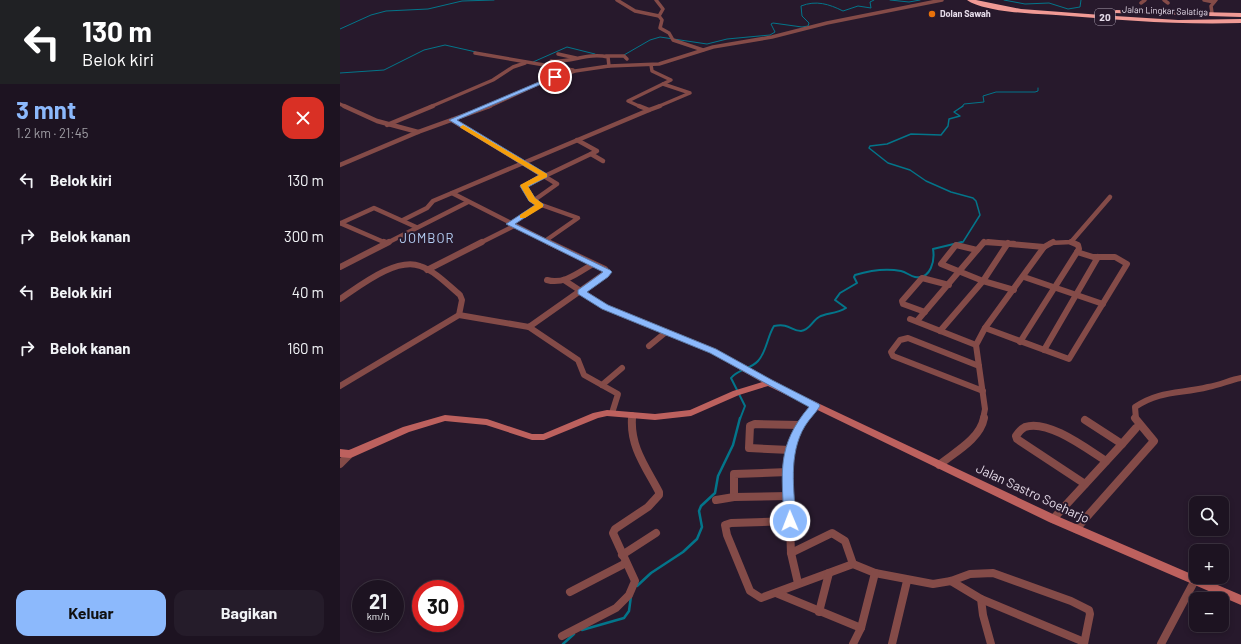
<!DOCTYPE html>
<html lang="id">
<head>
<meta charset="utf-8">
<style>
	:root { --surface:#1d1321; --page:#251c2a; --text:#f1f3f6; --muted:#a09ea5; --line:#3b323f; --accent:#8cb9fc }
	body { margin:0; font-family:Barlow,sans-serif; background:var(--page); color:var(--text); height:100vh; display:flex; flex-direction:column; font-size:15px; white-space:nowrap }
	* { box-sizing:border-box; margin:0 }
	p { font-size:13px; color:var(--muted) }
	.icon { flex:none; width:22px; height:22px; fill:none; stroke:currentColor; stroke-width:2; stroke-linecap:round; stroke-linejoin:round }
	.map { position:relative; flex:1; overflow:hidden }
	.details { display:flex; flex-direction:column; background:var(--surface); width:340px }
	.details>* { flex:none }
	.hud { background:#202124; color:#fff; overflow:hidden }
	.tools { position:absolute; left:849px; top:496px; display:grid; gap:8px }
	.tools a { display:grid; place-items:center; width:40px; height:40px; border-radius:8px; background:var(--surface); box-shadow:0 2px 6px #0003,0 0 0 1px var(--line); font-size:20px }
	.speed { position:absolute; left:12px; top:580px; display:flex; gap:8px; font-size:20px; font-weight:700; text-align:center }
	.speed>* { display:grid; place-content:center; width:52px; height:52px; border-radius:50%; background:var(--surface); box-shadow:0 2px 6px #0003,0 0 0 1px var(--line); line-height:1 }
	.speed small { font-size:10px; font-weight:400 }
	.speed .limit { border:6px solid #d22; background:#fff; color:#111 }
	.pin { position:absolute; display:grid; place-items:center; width:34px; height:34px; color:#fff; margin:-17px; border:2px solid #fff; border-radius:50%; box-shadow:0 1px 4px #0007 }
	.me { position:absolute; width:44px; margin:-22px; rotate:359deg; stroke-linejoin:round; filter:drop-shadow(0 0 3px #0008) }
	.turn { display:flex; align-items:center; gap:14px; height:84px; padding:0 16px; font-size:18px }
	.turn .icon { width:52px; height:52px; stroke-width:2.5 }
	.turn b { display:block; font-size:28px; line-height:34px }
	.round { display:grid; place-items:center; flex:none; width:42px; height:42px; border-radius:12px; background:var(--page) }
	.overview { display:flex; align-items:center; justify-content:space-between; height:68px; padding:0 16px }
	h1 { font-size:24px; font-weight:700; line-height:30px; color:var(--accent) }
	.cta { display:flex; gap:8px; margin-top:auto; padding:8px 16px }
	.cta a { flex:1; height:46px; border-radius:12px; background:var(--accent); color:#111; font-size:16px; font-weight:700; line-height:46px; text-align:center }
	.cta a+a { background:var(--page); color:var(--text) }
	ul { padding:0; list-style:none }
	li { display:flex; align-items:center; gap:12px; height:56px; padding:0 16px }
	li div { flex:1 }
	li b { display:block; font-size:15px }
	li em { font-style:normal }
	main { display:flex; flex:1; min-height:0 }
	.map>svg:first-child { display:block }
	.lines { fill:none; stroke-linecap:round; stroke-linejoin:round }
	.stream-far3 { stroke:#03758a; stroke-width:1 }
	.stream-far2 { stroke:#03758a; stroke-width:1.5 }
	.stream-far1 { stroke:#03758a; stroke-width:2 }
	.stream { stroke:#03758a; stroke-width:2.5 }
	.street-far3 { stroke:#844b48; stroke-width:3.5 }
	.street-far2 { stroke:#844b48; stroke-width:4.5 }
	.street-far1 { stroke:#844b48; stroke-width:6 }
	.street { stroke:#844b48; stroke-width:8 }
	.secondary { fill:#bd615e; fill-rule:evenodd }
	.highway { fill:#f09a95; fill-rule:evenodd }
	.route { fill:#8cb9fc; stroke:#5b78a4 }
	.slow { fill:#f59e0b }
	.food-dot { fill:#e8710a; stroke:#27192c; stroke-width:1.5 }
	.labels { text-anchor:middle; stroke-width:4; stroke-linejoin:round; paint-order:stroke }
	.far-street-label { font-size:9px; fill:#e6dcea; stroke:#27192c }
	.far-poi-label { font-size:9px; font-weight:bold; fill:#e6dcea; stroke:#27192c; text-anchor:start }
	.shield { fill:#27192c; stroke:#ada2b1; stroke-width:1 }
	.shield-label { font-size:10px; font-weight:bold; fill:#e6dcea }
	.quarter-label { font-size:13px; letter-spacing:1px; fill:#b5cff5; stroke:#27192c }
	.near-street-label { font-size:13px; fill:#e6dcea; stroke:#27192c }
</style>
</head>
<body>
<main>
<section class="details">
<div class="hud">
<div class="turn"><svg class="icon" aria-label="left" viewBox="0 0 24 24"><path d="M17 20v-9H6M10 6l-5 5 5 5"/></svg><div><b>130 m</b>Belok kiri</div></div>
</div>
<div class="overview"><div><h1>3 mnt</h1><p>1.2 km · 21:45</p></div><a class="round" style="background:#d93025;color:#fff"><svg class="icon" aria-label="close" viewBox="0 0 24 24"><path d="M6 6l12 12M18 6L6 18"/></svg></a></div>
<ul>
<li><svg class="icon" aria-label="left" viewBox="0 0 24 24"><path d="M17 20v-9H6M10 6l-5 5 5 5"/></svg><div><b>Belok kiri</b></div><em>130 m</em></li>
<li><svg class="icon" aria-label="right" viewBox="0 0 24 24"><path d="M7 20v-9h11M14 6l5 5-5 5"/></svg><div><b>Belok kanan</b></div><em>300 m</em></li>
<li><svg class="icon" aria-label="left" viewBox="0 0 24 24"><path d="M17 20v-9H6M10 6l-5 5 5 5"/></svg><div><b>Belok kiri</b></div><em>40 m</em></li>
<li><svg class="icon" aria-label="right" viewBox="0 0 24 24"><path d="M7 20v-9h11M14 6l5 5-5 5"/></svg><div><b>Belok kanan</b></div><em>160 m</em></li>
</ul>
<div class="cta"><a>Keluar</a><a>Bagikan</a></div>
</section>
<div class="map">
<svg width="901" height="644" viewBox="0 0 901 644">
	<rect width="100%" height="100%" fill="#27192c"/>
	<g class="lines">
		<g class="stream-far3">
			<polyline points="550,0 569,2 580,0"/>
			<polyline points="664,0 685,4 709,3 728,9 740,7 741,0"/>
			<polyline points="0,29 31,15 46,11 88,9 122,1 154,0"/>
			<path d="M284 55 310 40 320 37 367 44 387 39 430 35 435 32 431 24 433 23 462 27 468 26 469 23 462 16 461 6C476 0 489 4 503 11L518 6 531 8 530 2 534 0"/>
			<polyline points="193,62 227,47 255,54"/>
			<polyline points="0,73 44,70 84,50 105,45 136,52"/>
			<polyline points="622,107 624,104 644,102 643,96 656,92 695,92 698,91 698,88"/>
		</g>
		<polyline class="stream-far2" points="618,243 623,242 640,215 636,201 633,198 611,192 586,181 570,170 548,163 529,148 530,146 547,144 571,134 601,135 608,126 609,119 620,116 614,112 623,106"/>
		<path class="stream-far1" d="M400 419 405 406 391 378C398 369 411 369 418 361 427 351 427 337 434 326 450 323 451 331 461 331 470 330 472 321 479 317 486 313 496 314 506 308L495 300 500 293 517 283 514 277 515 275C528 271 546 268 561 271 566 272 570 276 575 277 591 280 595 260 593 249L622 242"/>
		<g class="stream">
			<polyline points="297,586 311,573 343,552 357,539 362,527 359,511 361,506 375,493 378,476 393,445 400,418"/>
			<polyline points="242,630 284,618 289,611 291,596"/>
			<polyline points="223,644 234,634"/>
		</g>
		<g class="street-far3">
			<polyline points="277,0 295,11 319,16"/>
			<polyline points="316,0 323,9 319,16 322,20 320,28 329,33 333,40 363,50"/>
			<polyline points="824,0 828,3"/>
			<polyline points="864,0 874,2"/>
			<polyline points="801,3 805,0"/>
			<polyline points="872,13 871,6 876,0"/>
			<polyline points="135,53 233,70"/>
			<polyline points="218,54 236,58"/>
			<polyline points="266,56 284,56 287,59"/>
			<path d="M211 61C231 63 248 52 268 57L269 66"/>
			<polyline points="0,104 6,107"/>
			<polyline points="90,107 153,80 173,67 185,63"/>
			<polyline points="148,107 204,81 235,71 269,66 319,64 373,47 432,37 487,23 602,0"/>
			<polyline points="301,107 288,101 331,80 312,71 311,65"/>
			<polyline points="317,107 350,93 323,84"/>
		</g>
		<g class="street-far2">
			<polyline points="4,106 37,121 78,132"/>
			<polyline points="309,110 320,106"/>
			<polyline points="112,120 217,184 193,201"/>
			<polyline points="47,125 93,106"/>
			<polyline points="251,154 263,161"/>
			<polyline points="0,165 78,132 150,106"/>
			<polyline points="63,220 87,208 93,201 112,193"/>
			<polyline points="0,223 46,243"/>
			<polyline points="1,223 34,208 76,227"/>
			<polyline points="170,224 200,205"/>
			<polyline points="205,241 238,218 196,203 184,186 257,151 237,140"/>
			<polyline points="731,242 734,243"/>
			<polyline points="47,243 128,202"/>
			<polyline points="140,243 174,226"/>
			<polyline points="210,243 112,193 309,110 299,106"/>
			<polyline points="643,243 674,243"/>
			<polyline points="710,243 731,242 770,197"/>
		</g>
		<g class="street-far1">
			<polyline points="44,242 46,243"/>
			<polyline points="648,242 704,247"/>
			<polyline points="637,250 616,245 601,264 643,281 674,290"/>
			<polyline points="0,267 49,242"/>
			<polyline points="87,270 142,242"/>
			<polyline points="684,277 763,304"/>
			<path d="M207 280C224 285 239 272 253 264"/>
			<polyline points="224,280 265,307 373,351 429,383"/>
			<path d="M0 299C20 286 56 257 80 266 95 271 108 285 120 295L122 300 119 315"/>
			<polyline points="585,312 563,304 562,301 582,278 609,285"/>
			<polyline points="570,319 636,345"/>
			<polyline points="577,321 644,242"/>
			<polyline points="189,327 238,360 244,375 278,394 272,413"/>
			<polyline points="645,328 729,359 787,264 775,257 753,257 737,252"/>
			<polyline points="600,331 643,281 668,243"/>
			<polyline points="680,342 739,249 738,245 731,242"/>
			<polyline points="309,346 326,332"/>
			<polyline points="704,350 758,257"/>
			<polyline points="639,366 568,338 560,340 551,352 553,356 643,391"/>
			<polyline points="262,385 282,368"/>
			<polyline points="0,386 119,315 189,327 267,272 265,269 208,242"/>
			<polyline points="292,419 292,415"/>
			<polyline points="465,419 475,406"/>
			<polyline points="643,419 645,409 636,345 645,328 704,247 713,242"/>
			<path d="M796 419 795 407C820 390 841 394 868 387 880 385 890 380 901 378"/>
		</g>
		<g class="street">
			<polyline points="782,444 796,428"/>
			<polyline points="450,450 409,448 410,426 415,424 460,425"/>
			<polyline points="0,464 10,454"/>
			<path d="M599 465C615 452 640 439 644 418"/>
			<path d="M745 484 677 439 676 436C678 433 681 429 685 427 708 419 747 449 766 461"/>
			<polyline points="394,497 394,474 448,472"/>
			<polyline points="376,500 394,497 449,496"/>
			<polyline points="713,519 782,444 745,420"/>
			<polyline points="450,521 391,523 385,525 387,535 410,591 421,598 513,564 535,573 593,584 611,581 630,574 653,573 731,601 749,610 750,614 744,644"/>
			<polyline points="736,529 814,441 795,418"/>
			<polyline points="451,553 492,533 505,541 513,564"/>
			<polyline points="282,555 316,533"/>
			<polyline points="611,581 641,599 643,615 651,644"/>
			<polyline points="458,583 451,553 448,472 450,450 460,425 466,418"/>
			<polyline points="230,592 286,563"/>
			<polyline points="436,593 521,628"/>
			<polyline points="641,599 744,642"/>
			<polyline points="479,612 489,573"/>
			<path d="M222 636 276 608 289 595 295 581 273 533 275 529 308 507 319 495V492C306 467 290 447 292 418"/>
			<polyline points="513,644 521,628 535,573"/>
			<polyline points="552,644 567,581"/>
			<polyline points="821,644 855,580"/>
		</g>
		<polygon class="secondary" points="429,380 717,516 856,576 856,577 859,577 901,595 901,605 709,522 428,386 399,395 351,416 315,420 267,416 258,418 204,440 192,440 146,425 105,421 69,432 13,457 10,458 0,457 0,449 9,450 63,427 105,415 147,419 192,434 203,434 253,413 267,410 315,414 350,410 393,391"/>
		<g class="highway">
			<path d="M627 0H636L681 9 775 16 838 20 901 19V23C839 25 778 20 716 15 695 14 643 12 627 0Z"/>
			<polygon points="776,10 901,13 901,17 774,13 774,11"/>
		</g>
	</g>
	<path class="route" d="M213 76 218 77 117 120 207 174V177L188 187 195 198 204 205 175 224 270 270 272 272 268 277 247 292 268 305 376 349 432 380 479 404 480 406C476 413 469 419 465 426 448 454 454 490 456 521L454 524H446L444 521C442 473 436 446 469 407L370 353 262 309 238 294V290L263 272 166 224 195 205 189 201 180 186 199 175 109 120Z"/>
	<polygon class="slow" points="123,125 207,174 207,177 188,186 195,198 203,204 203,207 185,218 180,218 180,215 195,205 189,201 180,185 199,175 121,128 120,127"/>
	<circle class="food-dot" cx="592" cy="14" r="4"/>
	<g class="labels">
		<g class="far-street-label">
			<text transform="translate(825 11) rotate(2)" y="3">Jalan Lingkar Salatiga</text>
		</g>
		<g class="far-poi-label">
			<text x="600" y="17">Dolan Sawah</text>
		</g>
		<rect class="shield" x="755" y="9" width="20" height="16" rx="3"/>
		<g class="shield-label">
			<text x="765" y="21">20</text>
		</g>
		<g class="quarter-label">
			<text x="87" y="243">JOMBOR</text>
		</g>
		<g class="near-street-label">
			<text transform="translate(693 493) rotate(25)" y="5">Jalan Sastro Soeharjo</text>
		</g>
	</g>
</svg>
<div class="tools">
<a><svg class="icon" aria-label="search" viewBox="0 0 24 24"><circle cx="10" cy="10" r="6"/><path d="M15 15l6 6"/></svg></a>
<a>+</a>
<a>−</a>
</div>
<div class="speed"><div>21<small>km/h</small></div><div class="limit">30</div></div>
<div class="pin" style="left:215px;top:77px;background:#d93025"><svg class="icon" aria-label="arrive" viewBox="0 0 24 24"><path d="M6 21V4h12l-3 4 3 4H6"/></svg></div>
<svg class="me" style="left:450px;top:521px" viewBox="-20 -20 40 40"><circle r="17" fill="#8cb9fc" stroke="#fff" stroke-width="3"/><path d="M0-11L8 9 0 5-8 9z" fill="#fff"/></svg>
</div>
</main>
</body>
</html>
